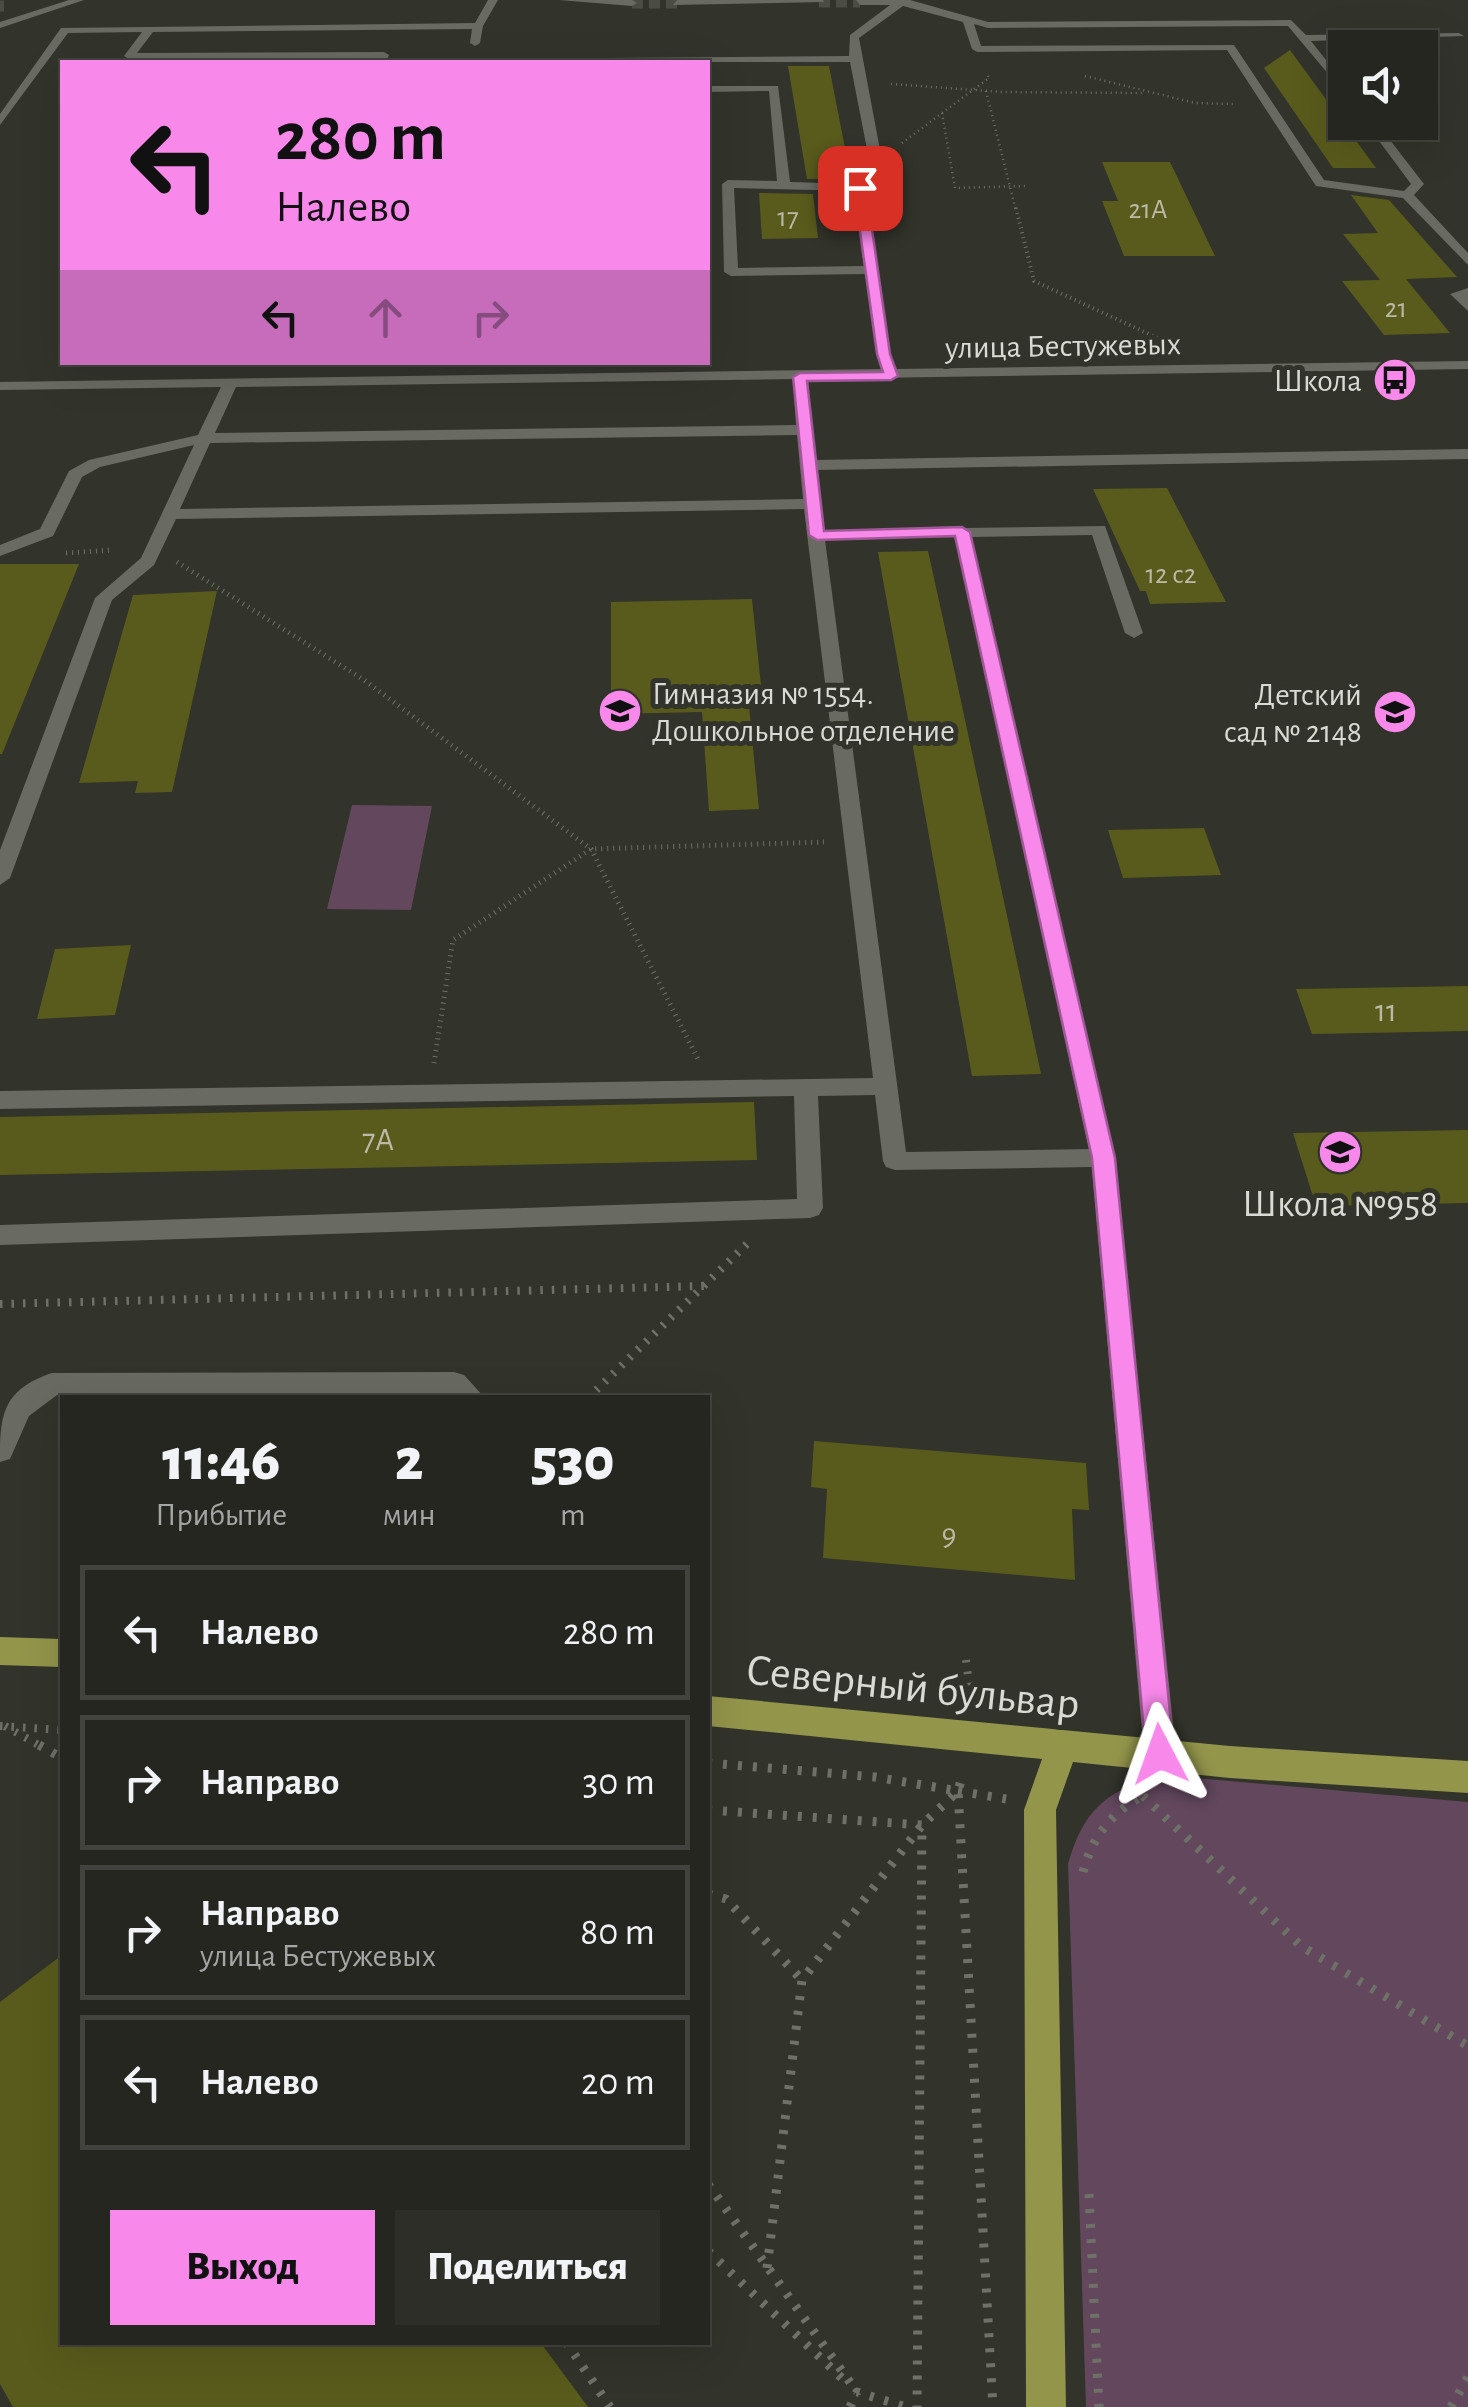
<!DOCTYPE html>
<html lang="ru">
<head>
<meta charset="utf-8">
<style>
	:root { --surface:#262620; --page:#2e2e29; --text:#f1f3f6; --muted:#a4a5a5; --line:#42433e; --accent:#f888ea }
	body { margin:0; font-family:"Alegreya Sans",sans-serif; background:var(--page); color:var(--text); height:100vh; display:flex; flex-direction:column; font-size:38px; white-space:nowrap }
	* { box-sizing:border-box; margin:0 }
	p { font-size:32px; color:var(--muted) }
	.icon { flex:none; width:55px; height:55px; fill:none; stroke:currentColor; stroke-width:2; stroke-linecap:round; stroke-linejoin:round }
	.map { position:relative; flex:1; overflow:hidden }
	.side { position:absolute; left:60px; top:1395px; width:650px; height:950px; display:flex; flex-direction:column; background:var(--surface); border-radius:0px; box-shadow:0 10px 40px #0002,0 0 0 2px var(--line) }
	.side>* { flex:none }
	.hud { position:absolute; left:60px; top:60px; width:650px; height:305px; border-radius:0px; box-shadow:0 10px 40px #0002,0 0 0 2px var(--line); background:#f888ea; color:#111; overflow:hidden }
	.fabs { position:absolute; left:1328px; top:30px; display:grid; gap:20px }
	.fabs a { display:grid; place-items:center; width:110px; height:110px; border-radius:0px; background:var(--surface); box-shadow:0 10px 40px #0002,0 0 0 2px var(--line); font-size:50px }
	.pin { position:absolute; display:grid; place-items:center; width:85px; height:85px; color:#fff; margin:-42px; border-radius:20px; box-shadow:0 5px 15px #0006 }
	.me { position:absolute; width:110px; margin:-55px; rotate:356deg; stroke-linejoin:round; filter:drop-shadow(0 0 8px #0008) }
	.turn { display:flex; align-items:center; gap:35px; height:210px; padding:0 50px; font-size:45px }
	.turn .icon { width:130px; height:130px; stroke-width:2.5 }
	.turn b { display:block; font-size:70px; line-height:85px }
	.lanes { display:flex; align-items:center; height:95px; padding:0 50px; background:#0003; justify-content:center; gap:50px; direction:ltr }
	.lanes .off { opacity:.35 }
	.eta { display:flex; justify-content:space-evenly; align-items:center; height:170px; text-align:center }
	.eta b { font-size:60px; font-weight:800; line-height:70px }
	.button { display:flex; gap:20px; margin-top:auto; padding:20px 50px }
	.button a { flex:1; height:115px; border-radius:0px; background:var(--accent); color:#111; font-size:40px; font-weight:800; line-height:115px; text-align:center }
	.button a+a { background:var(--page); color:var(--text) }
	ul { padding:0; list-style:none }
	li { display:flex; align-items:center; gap:30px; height:135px; margin:0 20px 15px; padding:0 30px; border:5px solid var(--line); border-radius:0px }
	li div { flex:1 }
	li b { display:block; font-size:38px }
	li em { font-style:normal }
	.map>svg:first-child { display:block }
	.green { fill:#62475d }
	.building { fill:#595b1c }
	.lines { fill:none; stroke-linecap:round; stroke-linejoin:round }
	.minor-tunnel { stroke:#4b4c44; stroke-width:11; stroke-dasharray:11 6; stroke-linecap:butt }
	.path-far4 { stroke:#6f7068; stroke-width:2.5; stroke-dasharray:1 4; stroke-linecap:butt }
	.path-far3 { stroke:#6f7068; stroke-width:4; stroke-dasharray:1 4; stroke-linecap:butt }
	.path-far2 { stroke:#6f7068; stroke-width:5; stroke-dasharray:1 5; stroke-linecap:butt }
	.path-far1 { stroke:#6f7068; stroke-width:8; stroke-dasharray:2.5 9; stroke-linecap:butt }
	.path { stroke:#6f7068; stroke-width:9; stroke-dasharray:4 11; stroke-linecap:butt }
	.minor { fill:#696a61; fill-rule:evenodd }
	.major { fill:#93954b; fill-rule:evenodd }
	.route { fill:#f888ea; stroke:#a15898; stroke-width:2.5 }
	.labels { text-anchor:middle; stroke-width:10; stroke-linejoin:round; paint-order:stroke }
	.far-number-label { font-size:28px; fill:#babaa7 }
	.far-street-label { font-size:32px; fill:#dadad5; stroke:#32332a }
	.far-poi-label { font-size:32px; fill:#dadad5; stroke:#32332a; text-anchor:end }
	.number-label { font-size:32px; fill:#babaa7 }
	.poi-label { font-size:38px; fill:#dadad5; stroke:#32332a }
	.near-street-label { font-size:45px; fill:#dadad5; stroke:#32332a }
</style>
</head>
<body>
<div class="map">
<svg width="1468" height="2407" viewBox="0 0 1468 2407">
	<rect width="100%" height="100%" fill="#32332a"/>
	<g class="green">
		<polygon points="352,805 432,806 411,910 327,909"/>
		<path d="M1161 1775 1468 1802V2407H1086L1068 1864C1083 1809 1108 1790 1161 1775Z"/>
	</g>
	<g class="building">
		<polygon points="1290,50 1376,168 1333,168 1264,68"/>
		<polygon points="788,66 829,66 851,179 807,179"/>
		<polygon points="1102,162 1170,162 1215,256 1124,256 1102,201 1118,201"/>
		<polygon points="759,193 813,194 818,238 762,239"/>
		<polygon points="1351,195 1389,200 1457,277 1406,279 1450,333 1384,335 1342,281 1380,280 1343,234 1378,233"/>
		<polygon points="1167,488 1226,602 1150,604 1146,591 1140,591 1093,489"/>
		<polygon points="928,551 956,678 1041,1074 972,1076 878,552"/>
		<polygon points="0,564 79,564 2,754 0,754"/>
		<polygon points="217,591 172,792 135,793 138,781 79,783 133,595"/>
		<polygon points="752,599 761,686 747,686 759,809 709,811 702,712 611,714 611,602"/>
		<polygon points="1204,828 1221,875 1123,878 1108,830"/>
		<polygon points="131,945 115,1015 37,1019 55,949"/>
		<polygon points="1468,986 1468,1031 1312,1034 1296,989"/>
		<polygon points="754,1102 757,1160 0,1175 0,1117"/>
		<polygon points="1468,1130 1468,1203 1316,1206 1293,1133"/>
		<polygon points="814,1441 1086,1463 1089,1510 1072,1509 1075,1580 823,1558 827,1489 811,1487"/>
		<polygon points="62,1955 62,2342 540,2342 588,2407 13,2407 0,2384 0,2002"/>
	</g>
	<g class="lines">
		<g class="minor-tunnel">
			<polyline points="819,2 860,2"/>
			<polyline points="632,3 677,3"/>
			<polyline points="0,6 4,6"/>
		</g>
		<g class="path-far4">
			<polyline points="1085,76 1195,103 1234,104"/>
			<polyline points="891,84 1002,92 1143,93"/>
			<polyline points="986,91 1016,211"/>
			<polyline points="942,113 955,188 1026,186"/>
			<polyline points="902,143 989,78 987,74"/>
		</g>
		<polyline class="path-far3" points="1016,208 1034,281 1164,341"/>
		<g class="path-far2">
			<polyline points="66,553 113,550"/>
			<polyline points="177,562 364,680 591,849 699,1061"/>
			<polyline points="434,1063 453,940 591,849 824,842"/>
		</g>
		<g class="path-far1">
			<polyline points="0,1304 704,1286"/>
			<polyline points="588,1398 749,1242"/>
			<polyline points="966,1660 971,1699"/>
			<polyline points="0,1726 62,1730"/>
			<polyline points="5,1726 44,1748"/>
		</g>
		<g class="path">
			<polyline points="39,1745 62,1758"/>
			<polyline points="708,1763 875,1777 958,1791 993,2407"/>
			<polyline points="958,1791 1006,1799"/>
			<polyline points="1143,1796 1301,1946 1468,2046"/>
			<polyline points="708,1810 922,1825 917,2407"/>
			<path d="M1083 1872C1092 1837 1112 1812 1144 1795"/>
			<polyline points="708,1894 726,1899 802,1980"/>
			<polyline points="708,2184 857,2392"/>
			<polyline points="1089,2194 1099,2407"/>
			<polyline points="708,2251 845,2381"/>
			<polyline points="767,2268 802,1980 922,1825 958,1791 963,1773"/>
			<polyline points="566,2342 610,2407"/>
			<polyline points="850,2407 857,2392 906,2407"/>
			<polyline points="1451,2407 1468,2377"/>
		</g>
		<g class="minor">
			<polygon points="69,0 84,0 0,28 0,22"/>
			<polygon points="488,0 498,0 483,26 480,43 475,46 470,43 472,29 153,32 137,53 384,52 389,55 386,62 376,62 377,58 129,59 124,56 142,32 68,33 0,125 0,114 61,28 475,23"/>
			<polygon points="559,0 632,0 637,3 632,6"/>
			<polygon points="677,0 823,0 824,2 673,5"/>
			<path d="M856 0H910L988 22 1291 20 1306 35 1459 33 1464 36 1311 41 1345 84V94L1288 26 988 28 974 24 981 46 1234 45 1324 180 1404 191 1411 184 1365 122H1376L1424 184 1414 195 1468 253V265L1403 198 1316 186 1227 50 977 52 972 49 963 22 903 6 859 38 886 182 866 190 890 354 896 369 1468 361V369L808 379 814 460 1468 449V459L816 470 824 530 1105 526 1143 633 1134 638 1125 633 1092 535 971 537 1115 1158 1176 1753 1171 1764 1160 1769 1149 1764 1144 1753 1092 1167 895 1170 886 1167 883 1161 875 1095 818 1096 823 1208 819 1215 810 1218 0 1245V1225L797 1199 794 1096 0 1109V1091L873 1078 804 509 176 519 154 565 112 600 10 878 0 885V850L95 598 141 558 194 445 100 467 82 477 53 536 0 556V545L40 529 69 471 89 460 198 435 221 387 0 390V382L881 369 865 274 731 276 724 272 722 184 728 180 777 181 769 91 708 92V86H778L790 182 859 184 873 180 850 62H465L470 59 849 56 850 35 890 5H860ZM734 188 854 191 864 266 738 268ZM793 379 796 425 215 433 236 387ZM797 435 803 499 180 509 210 443ZM955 537 1089 1149 906 1152 825 540Z"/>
			<polygon points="1468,288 1468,311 1450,294"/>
			<path d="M454 1372 464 1375 485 1398 57 1395 29 1416 10 1459 0 1462C0 1415 2 1390 52 1373Z"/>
		</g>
		<g class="major">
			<polygon points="0,1637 62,1639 62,1667 0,1665"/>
			<polygon points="708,1696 1230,1746 1468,1761 1468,1793 1230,1778 1073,1762 1056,1810 1066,2407 1026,2407 1024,1810 1042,1759 708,1726"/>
		</g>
	</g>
	<polygon class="route" points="860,185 866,188 890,354 898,376 891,380 807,381 824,531 962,527 970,532 1115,1158 1174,1754 1170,1763 1160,1768 1150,1763 1146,1754 1092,1158 955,536 817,540 809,535 793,377 800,373 883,372 877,354 854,188"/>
	<defs>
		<g id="bus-disc" transform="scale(2.25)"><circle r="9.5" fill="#f888ea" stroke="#32332a"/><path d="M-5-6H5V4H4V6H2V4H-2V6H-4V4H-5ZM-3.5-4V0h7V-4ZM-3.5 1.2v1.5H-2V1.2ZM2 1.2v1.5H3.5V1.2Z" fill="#111"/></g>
		<g id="school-disc" transform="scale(2.25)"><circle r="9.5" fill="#f888ea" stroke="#32332a"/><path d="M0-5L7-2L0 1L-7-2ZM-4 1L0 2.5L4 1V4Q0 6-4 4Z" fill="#111"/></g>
	</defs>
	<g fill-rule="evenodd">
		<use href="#bus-disc" x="1395" y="380"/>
		<use href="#school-disc" x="620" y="711"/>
		<use href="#school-disc" x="1395" y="712"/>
		<use href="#school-disc" x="1340" y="1152"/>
	</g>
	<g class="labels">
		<g class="far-number-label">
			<text x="1148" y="218">21А</text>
			<text x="788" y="226">17</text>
			<text x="1396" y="317">21</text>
			<text x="1171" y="583">12 с2</text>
		</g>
		<g class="far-street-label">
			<text transform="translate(1063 345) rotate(-1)" y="11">улица Бестужевых</text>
		</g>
		<g class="far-poi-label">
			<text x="1362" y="391">Школа</text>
			<text x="652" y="704" text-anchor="start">Гимназия № 1554.<tspan x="652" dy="37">Дошкольное отделение</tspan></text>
			<text x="1362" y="705">Детский<tspan x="1362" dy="37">сад № 2148</tspan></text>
		</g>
		<g class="number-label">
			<text x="1386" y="1021">11</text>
			<text x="378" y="1150">7А</text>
			<text x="949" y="1545">9</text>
		</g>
		<g class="poi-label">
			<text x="1340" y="1216">Школа №958</text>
		</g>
		<g class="near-street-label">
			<text transform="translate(913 1685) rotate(6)" y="16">Северный бульвар</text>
		</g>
	</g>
</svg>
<div class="fabs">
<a><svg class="icon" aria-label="sound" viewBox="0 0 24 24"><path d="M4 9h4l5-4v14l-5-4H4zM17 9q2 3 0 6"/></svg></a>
</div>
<div class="pin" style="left:860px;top:188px;background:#d93025"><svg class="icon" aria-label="arrive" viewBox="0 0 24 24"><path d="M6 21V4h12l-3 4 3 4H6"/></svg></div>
<svg class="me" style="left:1160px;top:1754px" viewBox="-20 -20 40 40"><path d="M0-17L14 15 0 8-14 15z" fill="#f888ea" stroke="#fff" stroke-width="4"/></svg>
<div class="hud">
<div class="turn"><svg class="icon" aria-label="left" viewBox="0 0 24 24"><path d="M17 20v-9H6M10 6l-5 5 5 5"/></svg><div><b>280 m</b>Налево</div></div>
<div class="lanes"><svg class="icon" aria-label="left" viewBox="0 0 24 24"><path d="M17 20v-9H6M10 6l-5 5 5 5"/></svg><svg class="icon off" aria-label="ahead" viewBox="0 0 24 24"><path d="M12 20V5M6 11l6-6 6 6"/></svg><svg class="icon off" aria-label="right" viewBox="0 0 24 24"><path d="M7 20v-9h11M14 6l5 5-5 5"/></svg></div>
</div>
<section class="side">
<div class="eta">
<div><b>11:46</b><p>Прибытие</p></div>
<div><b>2</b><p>мин</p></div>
<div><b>530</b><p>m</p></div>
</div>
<ul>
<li><svg class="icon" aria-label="left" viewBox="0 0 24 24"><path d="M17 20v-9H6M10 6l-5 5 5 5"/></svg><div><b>Налево</b></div><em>280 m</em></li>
<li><svg class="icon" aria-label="right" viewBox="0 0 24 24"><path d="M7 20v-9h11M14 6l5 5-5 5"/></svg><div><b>Направо</b></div><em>30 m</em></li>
<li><svg class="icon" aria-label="right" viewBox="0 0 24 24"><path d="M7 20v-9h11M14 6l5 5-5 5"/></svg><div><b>Направо</b><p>улица Бестужевых</p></div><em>80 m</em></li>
<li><svg class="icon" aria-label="left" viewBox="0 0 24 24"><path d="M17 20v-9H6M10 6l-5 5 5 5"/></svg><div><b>Налево</b></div><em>20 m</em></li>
</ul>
<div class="button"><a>Выход</a><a>Поделиться</a></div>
</section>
</div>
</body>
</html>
